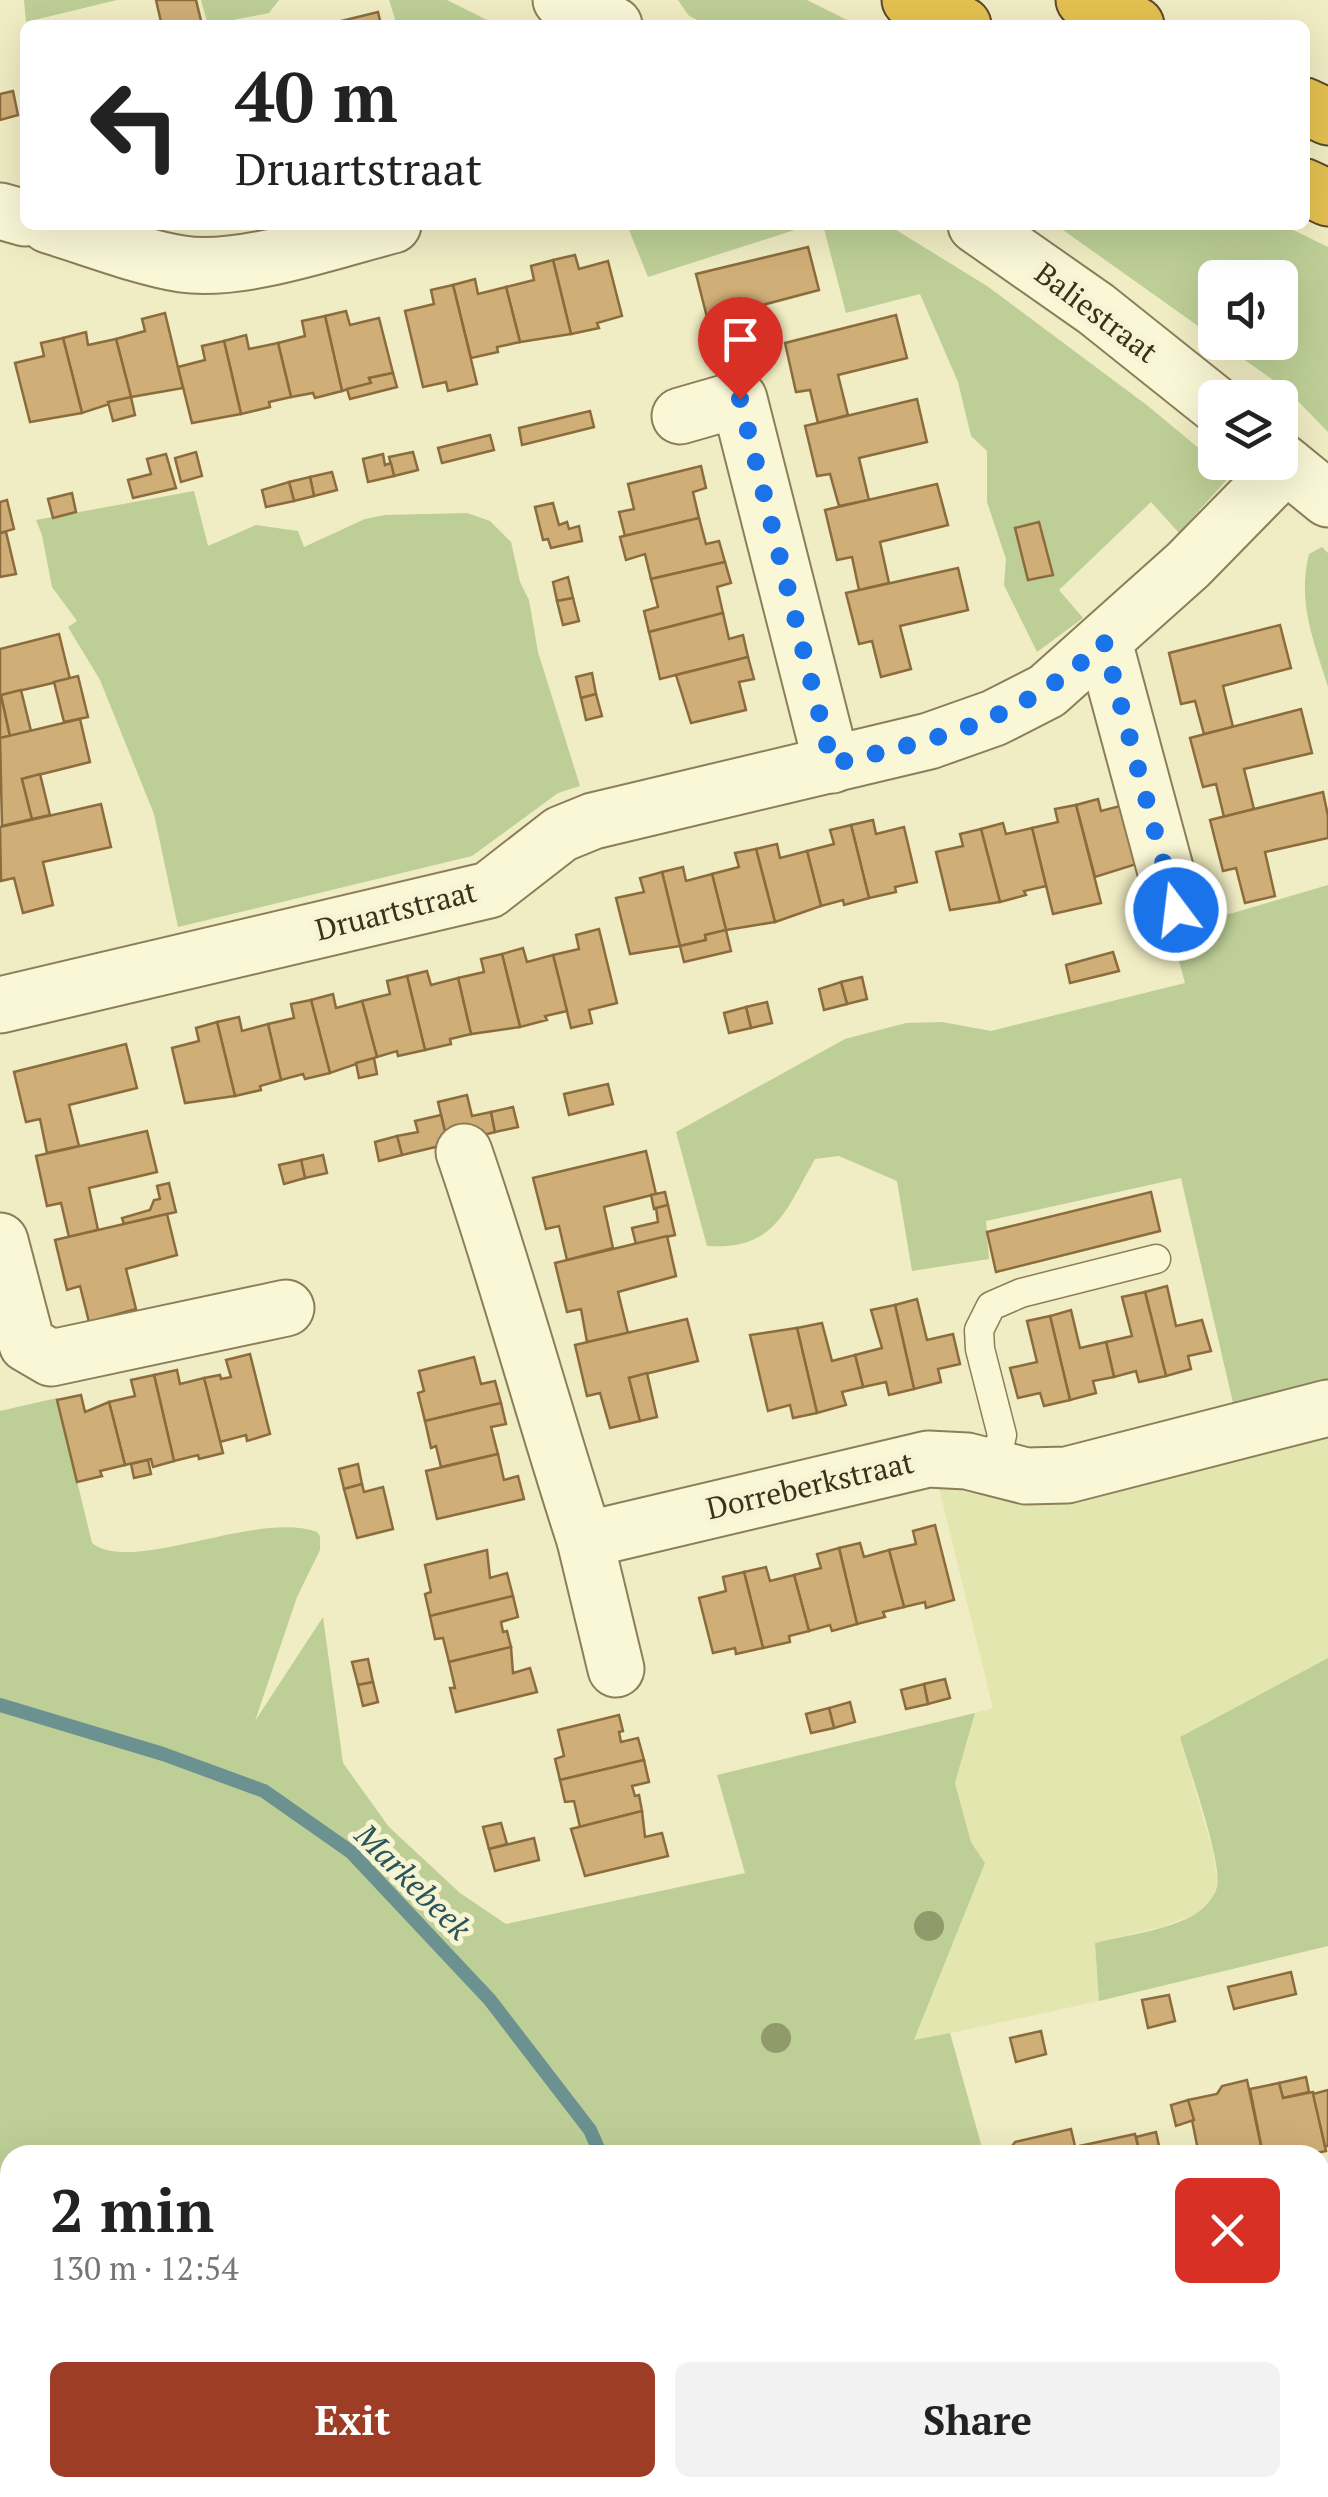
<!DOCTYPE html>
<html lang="en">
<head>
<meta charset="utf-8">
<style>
	:root { --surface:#fff; --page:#f2f2f2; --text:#222; --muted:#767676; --accent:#9e3d25 }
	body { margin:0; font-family:"PT Serif",serif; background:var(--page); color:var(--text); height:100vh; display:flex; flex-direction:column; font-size:38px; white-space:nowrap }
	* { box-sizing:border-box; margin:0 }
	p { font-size:32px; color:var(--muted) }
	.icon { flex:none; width:55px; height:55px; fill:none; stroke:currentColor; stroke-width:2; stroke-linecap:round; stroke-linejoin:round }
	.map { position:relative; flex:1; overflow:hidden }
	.panel { position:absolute; left:0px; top:2145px; width:1330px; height:352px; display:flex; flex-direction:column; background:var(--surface); border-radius:30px 30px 0 0; box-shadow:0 10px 40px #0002 }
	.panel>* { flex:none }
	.banner { position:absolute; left:20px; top:20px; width:1290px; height:210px; border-radius:15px; box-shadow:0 10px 40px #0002; background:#fff; color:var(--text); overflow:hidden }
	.controls { position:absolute; left:1198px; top:260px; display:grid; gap:20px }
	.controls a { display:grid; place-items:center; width:100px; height:100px; border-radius:15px; background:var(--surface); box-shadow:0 10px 40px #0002; font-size:50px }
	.pin { position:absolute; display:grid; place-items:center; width:85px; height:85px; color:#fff; margin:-102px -42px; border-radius:50% 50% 50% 0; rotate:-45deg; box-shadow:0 0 10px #0007 }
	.pin .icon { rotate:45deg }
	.me { position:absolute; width:110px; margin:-55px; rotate:345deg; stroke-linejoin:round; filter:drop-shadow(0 0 8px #0008) }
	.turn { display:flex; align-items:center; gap:35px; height:210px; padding:0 50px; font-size:45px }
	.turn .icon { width:130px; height:130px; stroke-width:2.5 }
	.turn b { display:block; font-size:70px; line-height:85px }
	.round { display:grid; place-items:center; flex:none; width:105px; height:105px; border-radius:15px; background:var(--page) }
	.head { display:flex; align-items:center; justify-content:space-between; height:170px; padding:0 50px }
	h1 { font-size:60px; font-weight:800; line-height:75px }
	.button { display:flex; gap:20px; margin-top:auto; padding:20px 50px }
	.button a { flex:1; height:115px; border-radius:15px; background:var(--accent); color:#fff; font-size:40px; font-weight:800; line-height:115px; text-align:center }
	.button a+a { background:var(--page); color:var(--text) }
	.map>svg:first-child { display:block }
	.farmland { fill:#e4e6b0 }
	.green { fill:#bdcf96 }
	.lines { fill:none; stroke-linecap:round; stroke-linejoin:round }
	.stream { stroke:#6b9290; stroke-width:14 }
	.building { fill:#d0ae77; stroke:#8c6c3d; stroke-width:2.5 }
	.lane-casing { stroke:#8c7e59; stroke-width:31 }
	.street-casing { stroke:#8c7e59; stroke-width:59 }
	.highway-casing { stroke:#594b2d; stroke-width:59 }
	.lane { stroke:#faf7d7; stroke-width:28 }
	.street { stroke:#faf7d7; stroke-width:55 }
	.highway { stroke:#e4c150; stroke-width:55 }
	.tree { fill:#8f9b6b }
	.route { stroke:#1a73e8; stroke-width:18; stroke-dasharray:0 32.4 }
	.labels { text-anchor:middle; stroke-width:10; stroke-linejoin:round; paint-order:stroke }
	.street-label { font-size:30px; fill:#3b321d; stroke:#f7f4d3 }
	.water-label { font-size:32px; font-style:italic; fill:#2c555b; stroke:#f7f4d3 }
</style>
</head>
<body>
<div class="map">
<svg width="1328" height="2497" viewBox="0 0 1328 2497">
	<rect width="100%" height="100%" fill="#f0ecc3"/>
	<g class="farmland">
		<polygon points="1328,1430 1328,1658 1180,1737 1213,1852 1218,1883 1212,1898 1196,1914 1164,1926 1095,1943 1099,2001 914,2041 985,1863 971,1842 955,1783 975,1713 993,1708 935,1472"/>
		<polygon points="0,2179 10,2185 10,2488 507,2488 523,2497 0,2497"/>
	</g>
	<g class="green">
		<polygon points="24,0 117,0 26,22"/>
		<polygon points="201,0 279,0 269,13 208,25"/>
		<polygon points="389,0 447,0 497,25 397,25"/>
		<polygon points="678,0 807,0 857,25 708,25 689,16"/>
		<polygon points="627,225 810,225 648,277"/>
		<polygon points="823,225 888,225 987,286 1148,406 1231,475 1179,533 1151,502 1059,590 1083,618 1037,652 1004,585 1006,559 987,502 987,451 971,436 958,382 920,294 846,313"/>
		<polygon points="1056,225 1283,225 1328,247 1328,432 1287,390 1221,343 1280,342 1280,278 1215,278 1215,338"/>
		<polygon points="194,491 208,546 256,525 298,531 304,547 365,519 385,515 467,513 490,521 511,542 520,582 529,600 538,652 580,786 558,793 472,856 178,927 154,814 100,680 68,627 77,621 52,587 42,535 36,520"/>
		<path d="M1322 547 1328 553V687C1314 641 1297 603 1309 554Z"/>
		<path d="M1328 885V1381L1233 1403 1181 1178 986 1221 989 1259 912 1271 897 1181 839 1156 815 1159C785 1211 776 1250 707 1246L676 1132 845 1039 906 1023 942 1022 991 1031 1185 983 1169 926 1233 913Z"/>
		<path d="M57 1398 92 1543C132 1575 256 1510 317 1532L320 1536V1550L297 1597 255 1721 323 1617 343 1763 389 1827 460 1893 506 1924 745 1873 717 1775 975 1713 955 1783 971 1842 985 1863 914 2040 950 2033 984 2155H10V2185L0 2179V1411Z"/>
		<path d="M1328 1658V1946L1099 2001 1095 1943C1127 1935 1163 1931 1192 1916 1203 1910 1214 1898 1217 1887 1223 1863 1188 1766 1180 1737Z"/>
		<polygon points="507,2488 611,2488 612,2497 523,2497"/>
		<polygon points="698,2488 823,2488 825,2497 699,2497"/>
	</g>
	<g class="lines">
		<g class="stream">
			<polyline points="0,1705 163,1754 264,1791 351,1852 490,2000 590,2130 601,2155"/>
			<polyline points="680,2488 680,2497"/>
		</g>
	</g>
	<g class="building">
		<polygon points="156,0 196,0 202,25 151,25 161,22"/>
		<polygon points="378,12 381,25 325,25"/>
		<polygon points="13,91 18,115 0,120 0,94"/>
		<polygon points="808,247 819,290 751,308 761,349 731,357 722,322 709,325 696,274"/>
		<polygon points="575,255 579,269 608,261 622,316 597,323 599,328 571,334 553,260"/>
		<polygon points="553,260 571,334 520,342 506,287 534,280 531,266"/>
		<polygon points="475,279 478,294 506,287 520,342 497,347 498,352 471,358 453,285"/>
		<polygon points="453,285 477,384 448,391 446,382 423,387 405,311 434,304 431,290"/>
		<polygon points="346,311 350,325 379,318 393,373 369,378 371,383 342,391 325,316"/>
		<polygon points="165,313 183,388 131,397 116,339 145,331 142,319"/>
		<polygon points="896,315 907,358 838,375 848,415 818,423 810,390 796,392 785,343"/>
		<polygon points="325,316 342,391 315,398 313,393 291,397 278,343 305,336 302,321"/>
		<polygon points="86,332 88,345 116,339 131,397 82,413 63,338"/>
		<polygon points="246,335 249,349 278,343 291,397 269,402 270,407 241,414 224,341"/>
		<polygon points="63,338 82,413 30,422 15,363 44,356 41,343"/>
		<polygon points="224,341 241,414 192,423 178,367 205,360 202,346"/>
		<polygon points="393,373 397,387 350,399 347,389 371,383 369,378"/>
		<polygon points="131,397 135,415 113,421 108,402"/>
		<polygon points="917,399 927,442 859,458 869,500 839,506 830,474 817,476 805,426"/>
		<polygon points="590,411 594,427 522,445 519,428"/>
		<polygon points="490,435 494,450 442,463 438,448"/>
		<polygon points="196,452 202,476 181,482 175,458"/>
		<polygon points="413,452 418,470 394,476 389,457"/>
		<polygon points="166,454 176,488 133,498 128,480 151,474 147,459"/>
		<polygon points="383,454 385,465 391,463 394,476 368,482 363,459"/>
		<polygon points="701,466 706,488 693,492 699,518 625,536 619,512 634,509 628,484"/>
		<polygon points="332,472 337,490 314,496 310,477"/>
		<polygon points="310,477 314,496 294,501 289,482"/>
		<polygon points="289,482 294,501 266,507 262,490"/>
		<polygon points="937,484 948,525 880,542 889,583 859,590 852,557 837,560 825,510"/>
		<polygon points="72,493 76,512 53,518 48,499"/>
		<polygon points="7,500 14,529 0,533 0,502"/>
		<polygon points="553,503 559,525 567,522 569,529 579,526 582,541 551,548 548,539 543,540 535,507"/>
		<polygon points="699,518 706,544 719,541 725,562 651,579 645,554 626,560 620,537"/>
		<polygon points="1039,522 1053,575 1028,580 1015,528"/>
		<polygon points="6,532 16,574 0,577 0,533"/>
		<polygon points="725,562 731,583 717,587 723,613 649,632 644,611 658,607 651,579"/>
		<polygon points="958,568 968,610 900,626 911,669 881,677 872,641 859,644 846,593"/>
		<polygon points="568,577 573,598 557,601 553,582"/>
		<polygon points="573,598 579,621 563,625 557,601"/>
		<polygon points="723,613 729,639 743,635 748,657 660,679 649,632"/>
		<polygon points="1280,625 1291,668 1223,686 1233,727 1204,734 1195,701 1181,704 1169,653"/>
		<polygon points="59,634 70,679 1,695 10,736 0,738 0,649"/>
		<polygon points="748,657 754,679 739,682 746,710 691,723 676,675"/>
		<polygon points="592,673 596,694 581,698 576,677"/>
		<polygon points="78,676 88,717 64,722 54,682"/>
		<polygon points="21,690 31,731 10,736 1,695"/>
		<polygon points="596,694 602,716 586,720 581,698"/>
		<polygon points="1301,709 1312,753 1244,769 1254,809 1224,817 1216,784 1203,787 1190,738"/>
		<polygon points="80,719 90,762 22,779 32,819 2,826 0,738"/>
		<polygon points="40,774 50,815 32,819 22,779"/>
		<polygon points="1323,792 1328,816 1328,838 1265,852 1275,896 1245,903 1236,868 1223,871 1210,820"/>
		<polygon points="1098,799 1101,811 1128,804 1143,862 1095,877 1076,805"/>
		<polygon points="101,804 111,847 43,862 53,905 23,913 14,878 1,881 0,827"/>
		<polygon points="1076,805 1101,903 1053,914 1032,828 1058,822 1055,809"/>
		<polygon points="873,820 876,834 904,827 917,882 895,887 896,892 869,898 851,825"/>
		<polygon points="1003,823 1006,834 1032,828 1046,886 1024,891 1026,895 1000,902 981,829"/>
		<polygon points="851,825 869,898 844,905 843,900 821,906 807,851 834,844 830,830"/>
		<polygon points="981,829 1000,902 950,910 936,852 963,846 960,834"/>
		<polygon points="777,844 780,858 807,851 821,906 775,922 756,849"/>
		<polygon points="756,849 775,922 726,930 712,874 739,867 735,853"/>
		<polygon points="683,867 686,881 712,874 726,930 705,935 706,940 680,946 662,872"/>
		<polygon points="662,872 680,946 630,954 616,898 644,892 640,878"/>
		<polygon points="599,929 617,1003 589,1010 592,1023 571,1028 553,955 579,949 576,935"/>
		<polygon points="726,930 731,951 684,962 680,946 706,940 705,935"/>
		<polygon points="523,948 527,962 553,955 567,1011 545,1016 547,1020 520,1027 502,954"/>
		<polygon points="1113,952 1119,971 1070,983 1066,965"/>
		<polygon points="502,954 520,1027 471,1034 458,978 484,972 481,959"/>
		<polygon points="427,971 431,985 458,978 471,1034 450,1039 451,1044 425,1050 407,976"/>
		<polygon points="407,976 425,1050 398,1056 397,1051 377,1057 362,1001 390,994 387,981"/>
		<polygon points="862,977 867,999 847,1004 841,982"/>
		<polygon points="841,982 847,1004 824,1010 819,989"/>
		<polygon points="333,994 336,1008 362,1001 377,1057 330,1073 311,1000"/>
		<polygon points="311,1000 330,1073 305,1079 303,1074 281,1080 268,1024 294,1018 291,1004"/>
		<polygon points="767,1002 772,1023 751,1028 746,1007"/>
		<polygon points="746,1007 751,1028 729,1033 724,1013"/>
		<polygon points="239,1017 242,1031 268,1024 281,1080 260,1086 261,1090 235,1096 217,1022"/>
		<polygon points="217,1022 235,1096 185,1103 172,1048 199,1041 196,1028"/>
		<polygon points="126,1044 137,1088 69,1105 79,1146 47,1153 40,1119 26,1122 14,1072"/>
		<polygon points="374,1058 377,1074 359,1078 356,1063"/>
		<polygon points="608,1084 613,1104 569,1115 564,1094"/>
		<polygon points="467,1095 472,1116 491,1112 495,1132 448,1144 438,1102"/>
		<polygon points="513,1107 518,1127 495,1132 491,1112"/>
		<polygon points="441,1115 448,1144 402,1155 397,1136 418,1132 415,1121"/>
		<polygon points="147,1131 157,1172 89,1188 98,1230 69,1237 61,1203 47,1206 36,1156"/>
		<polygon points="397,1136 402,1155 379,1161 375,1142"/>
		<polygon points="646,1151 656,1194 604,1207 613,1248 567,1260 559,1226 546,1229 533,1178"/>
		<polygon points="323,1155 327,1173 305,1178 301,1160"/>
		<polygon points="301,1160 305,1178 284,1184 279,1165"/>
		<polygon points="169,1183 176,1212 124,1224 122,1218 150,1210 154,1200 160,1199 157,1186"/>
		<polygon points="665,1192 668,1205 654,1209 651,1195"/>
		<polygon points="1151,1192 1160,1231 996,1272 987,1232"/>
		<polygon points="668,1205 675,1235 636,1244 632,1228 658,1222 656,1208"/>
		<polygon points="167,1214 177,1255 126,1269 136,1309 89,1322 80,1286 67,1290 55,1240"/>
		<polygon points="667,1236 676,1276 618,1292 628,1333 587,1342 581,1309 567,1312 555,1263"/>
		<polygon points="1167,1286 1176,1326 1202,1320 1211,1351 1188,1356 1191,1369 1166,1376 1145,1292"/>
		<polygon points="1145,1292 1166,1376 1139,1382 1136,1371 1114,1377 1106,1342 1132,1336 1122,1297"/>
		<polygon points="917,1299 927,1340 953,1334 960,1364 938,1369 941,1382 914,1389 895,1305"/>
		<polygon points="895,1305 914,1389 889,1395 886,1382 863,1387 855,1355 882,1348 871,1310"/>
		<polygon points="1071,1310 1080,1348 1106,1342 1114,1377 1093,1381 1096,1393 1070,1400 1050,1316"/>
		<polygon points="1050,1316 1070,1400 1044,1406 1040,1393 1018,1398 1010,1368 1037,1362 1027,1321"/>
		<polygon points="687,1319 698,1361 629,1378 640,1421 610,1428 600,1393 587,1396 575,1345"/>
		<polygon points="822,1323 832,1361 855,1355 863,1387 842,1392 846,1405 817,1413 797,1328"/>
		<polygon points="797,1328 817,1413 793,1418 790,1405 768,1411 750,1335"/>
		<polygon points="250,1354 270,1434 247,1441 246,1435 220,1442 204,1378 220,1375 221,1379 231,1377 226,1360"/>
		<polygon points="474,1357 481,1384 495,1381 501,1403 425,1421 418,1393 424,1391 419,1371"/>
		<polygon points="177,1370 180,1384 204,1378 223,1453 199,1459 198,1455 174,1461 154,1375"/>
		<polygon points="647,1373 657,1417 640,1421 629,1378"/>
		<polygon points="154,1375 174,1461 153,1467 151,1459 125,1465 109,1402 135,1396 131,1380"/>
		<polygon points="81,1395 85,1412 109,1402 125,1465 100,1471 102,1476 77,1482 57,1400"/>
		<polygon points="501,1403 506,1424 491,1427 498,1454 441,1467 436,1446 431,1448 425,1421"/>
		<polygon points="498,1454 504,1480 518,1476 524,1499 437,1519 426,1471"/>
		<polygon points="148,1460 151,1474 134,1478 131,1464"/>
		<polygon points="358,1464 362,1484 344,1489 339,1469"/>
		<polygon points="362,1484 364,1492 383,1487 393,1529 357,1538 344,1489"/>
		<polygon points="935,1525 954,1600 926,1608 925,1602 904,1607 889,1550 916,1544 913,1531"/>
		<polygon points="860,1543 864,1557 889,1550 904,1607 883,1612 885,1617 857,1624 839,1548"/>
		<polygon points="839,1548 857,1624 832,1631 830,1625 809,1631 794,1575 821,1568 817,1554"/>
		<polygon points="487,1550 490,1578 507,1573 513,1596 430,1616 425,1594 431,1592 425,1565"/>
		<polygon points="766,1567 770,1581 794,1575 809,1631 789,1636 790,1642 763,1648 744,1572"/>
		<polygon points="744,1572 763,1648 736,1654 735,1648 713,1653 699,1598 726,1591 723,1577"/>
		<polygon points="513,1596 518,1617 501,1622 503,1632 507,1631 511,1647 449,1662 443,1638 435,1639 430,1616"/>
		<polygon points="511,1647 513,1673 530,1668 537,1692 456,1712 450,1688 455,1688 449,1662"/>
		<polygon points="368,1659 373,1682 358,1685 352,1662"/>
		<polygon points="945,1679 950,1698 928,1704 924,1684"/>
		<polygon points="373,1682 378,1702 363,1706 358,1685"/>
		<polygon points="924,1684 928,1704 906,1709 901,1690"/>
		<polygon points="850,1702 855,1722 834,1728 829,1708"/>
		<polygon points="829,1708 834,1728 811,1733 806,1714"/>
		<polygon points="619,1715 623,1731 619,1732 621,1742 638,1738 644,1760 560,1780 555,1759 564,1756 558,1730"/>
		<polygon points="644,1760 649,1782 632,1786 635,1796 639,1795 642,1811 580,1827 574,1801 565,1802 560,1780"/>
		<polygon points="642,1811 645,1837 662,1833 668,1856 585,1876 571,1829"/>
		<polygon points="501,1823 507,1844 489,1849 483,1827"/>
		<polygon points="534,1838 539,1860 495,1871 489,1849"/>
		<polygon points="1291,1972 1296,1994 1234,2009 1228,1987"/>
		<polygon points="1169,1995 1175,2021 1148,2028 1142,2000"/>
		<polygon points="1041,2031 1046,2054 1016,2062 1010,2038"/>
		<polygon points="1306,2077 1309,2092 1283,2098 1279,2083"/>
		<polygon points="1247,2080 1263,2155 1199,2155 1188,2100 1217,2094 1222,2086"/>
		<polygon points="1279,2083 1283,2098 1313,2092 1326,2151 1306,2155 1263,2155 1250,2089"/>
		<polygon points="1328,2090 1328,2146 1325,2146 1313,2094"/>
		<polygon points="1188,2100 1194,2120 1176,2126 1171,2105"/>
		<polygon points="1071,2129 1077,2155 1012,2155 1010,2149 1015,2142"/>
		<polygon points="1156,2132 1161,2155 1140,2155 1136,2137"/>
		<polygon points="1135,2134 1140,2155 1077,2155 1075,2147"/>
		<polygon points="1328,2317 1328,2381 1320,2383 1320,2319"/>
		<polygon points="1328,2459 1328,2497 1317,2497 1315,2488 1320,2488 1320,2461"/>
		<polygon points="857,2488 881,2488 883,2497 859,2497"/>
		<polygon points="881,2488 949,2488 950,2492 930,2497 883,2497"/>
		<polygon points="1054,2488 1144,2488 1147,2497 1056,2497"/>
	</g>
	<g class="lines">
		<g class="lane-casing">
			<polyline id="lane" points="995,1466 1002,1435 980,1349 979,1330 991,1306 1021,1293 1156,1259"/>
		</g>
		<g class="street-casing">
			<g id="street">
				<polyline points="561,0 614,25"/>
				<polyline points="0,211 25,218"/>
				<path d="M48 225C88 237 142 258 182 264 242 273 334 240 393 225"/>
				<polyline points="976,225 1096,309 1215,404"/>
				<polyline points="680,416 739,399 832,765"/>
				<polyline points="1280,460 1328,499"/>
				<polyline points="1104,642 1176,909"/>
				<polyline points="0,1005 489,890 561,834 593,821 929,741 994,718 1047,691 1188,565 1286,465"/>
				<path d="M464 1152C508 1280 543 1411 585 1540"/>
				<polyline points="0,1241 27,1344 51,1358 286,1308"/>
				<polyline points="616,1669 585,1540 928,1459 967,1461 1026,1476 1067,1475 1328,1408"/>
				<polyline points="1320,2237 1328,2236"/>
				<polyline points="1211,2488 1213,2497"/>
			</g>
		</g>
		<g class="highway-casing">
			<g id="highway">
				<polyline points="910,0 963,25"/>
				<polyline points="1084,0 1136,25"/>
				<polyline points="1305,106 1328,117"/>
				<polyline points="1305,187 1328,198"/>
			</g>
		</g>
		<use href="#lane" class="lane"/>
		<use href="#street" class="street"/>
		<use href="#highway" class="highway"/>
	</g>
	<g class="tree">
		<circle cx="929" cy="1926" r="15"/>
		<circle cx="776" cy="2038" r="15"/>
	</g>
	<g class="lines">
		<path class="route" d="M740 399 832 764C940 738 1021 722 1104 642L1176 910"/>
	</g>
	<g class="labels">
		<g class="street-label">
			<text transform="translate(1096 313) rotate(37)" y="10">Baliestraat</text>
			<text transform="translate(396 911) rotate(-14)" y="10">Druartstraat</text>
			<text transform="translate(810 1486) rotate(-13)" y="10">Dorreberkstraat</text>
		</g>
		<g class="water-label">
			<text transform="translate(413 1882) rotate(45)" y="11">Markebeek</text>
		</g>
	</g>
</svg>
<div class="controls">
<a><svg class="icon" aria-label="sound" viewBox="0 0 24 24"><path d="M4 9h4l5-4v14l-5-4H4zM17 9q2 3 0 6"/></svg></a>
<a><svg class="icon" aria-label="layers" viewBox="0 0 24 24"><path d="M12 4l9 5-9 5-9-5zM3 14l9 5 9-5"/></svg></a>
</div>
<div class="pin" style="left:740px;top:399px;background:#d93025"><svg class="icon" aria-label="arrive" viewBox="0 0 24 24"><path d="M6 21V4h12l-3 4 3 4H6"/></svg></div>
<svg class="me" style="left:1176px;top:910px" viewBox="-20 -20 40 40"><circle r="17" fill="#1a73e8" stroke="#fff" stroke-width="3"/><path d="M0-11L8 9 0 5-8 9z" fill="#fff"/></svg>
<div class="banner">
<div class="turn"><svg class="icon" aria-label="left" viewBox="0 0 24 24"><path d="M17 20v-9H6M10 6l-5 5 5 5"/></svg><div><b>40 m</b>Druartstraat</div></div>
</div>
<section class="panel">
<div class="head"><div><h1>2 min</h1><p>130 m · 12:54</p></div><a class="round" style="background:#d93025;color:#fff"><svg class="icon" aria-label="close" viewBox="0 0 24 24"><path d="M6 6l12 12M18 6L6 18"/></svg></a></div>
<div class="button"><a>Exit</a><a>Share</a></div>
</section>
</div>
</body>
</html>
